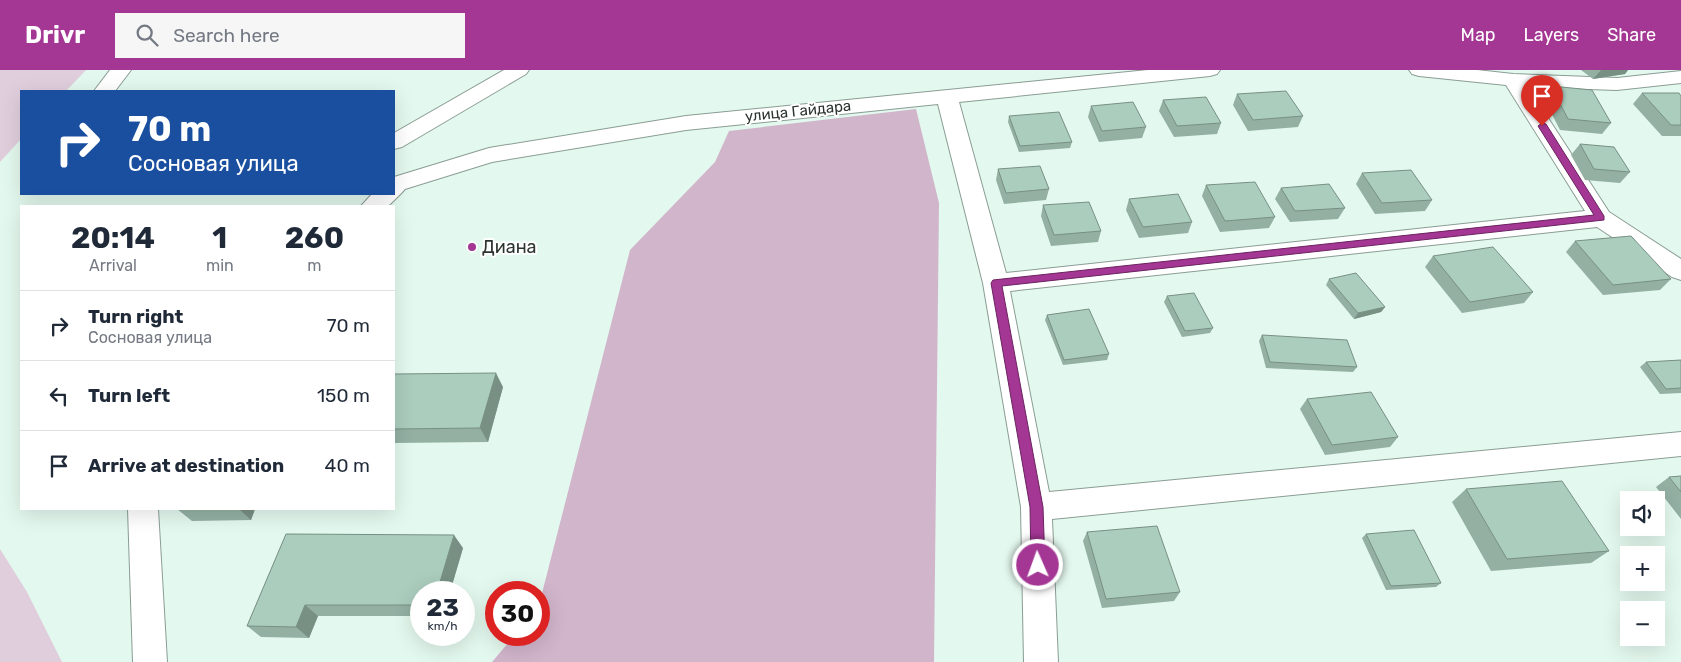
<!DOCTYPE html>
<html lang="en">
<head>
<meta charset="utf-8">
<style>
	:root { --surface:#fff; --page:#f6f6f7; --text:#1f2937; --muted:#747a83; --line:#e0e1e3; --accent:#a43694 }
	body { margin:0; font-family:Rubik,sans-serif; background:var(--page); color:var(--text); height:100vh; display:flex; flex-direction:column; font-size:19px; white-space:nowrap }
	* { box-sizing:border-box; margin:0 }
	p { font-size:16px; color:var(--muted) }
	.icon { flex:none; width:28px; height:28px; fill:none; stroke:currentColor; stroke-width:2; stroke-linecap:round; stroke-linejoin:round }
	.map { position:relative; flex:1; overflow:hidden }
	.drawer { position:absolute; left:20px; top:135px; width:375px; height:305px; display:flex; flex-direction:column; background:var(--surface); border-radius:0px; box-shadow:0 5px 20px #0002 }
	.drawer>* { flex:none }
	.banner { position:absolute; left:20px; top:20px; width:375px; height:105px; border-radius:0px; box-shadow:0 5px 20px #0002; background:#1a4fa0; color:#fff; overflow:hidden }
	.buttons { position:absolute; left:1620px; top:421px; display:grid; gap:10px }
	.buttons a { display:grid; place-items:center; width:45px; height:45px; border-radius:0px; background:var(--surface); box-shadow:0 5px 20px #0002; font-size:25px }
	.speed { position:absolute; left:410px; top:511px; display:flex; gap:10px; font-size:25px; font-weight:700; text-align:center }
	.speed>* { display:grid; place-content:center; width:65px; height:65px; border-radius:50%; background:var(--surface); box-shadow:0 5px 20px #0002; line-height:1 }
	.speed small { font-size:12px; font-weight:400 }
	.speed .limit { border:8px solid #d22; background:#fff; color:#111 }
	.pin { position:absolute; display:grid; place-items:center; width:42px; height:42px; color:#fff; margin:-51px -21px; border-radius:50% 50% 50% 0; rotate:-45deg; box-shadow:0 0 5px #0007 }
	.pin .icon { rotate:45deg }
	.me { position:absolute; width:55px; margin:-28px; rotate:358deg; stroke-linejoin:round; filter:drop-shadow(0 0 4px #0008) }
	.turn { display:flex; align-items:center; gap:18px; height:105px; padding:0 25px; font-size:22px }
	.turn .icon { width:65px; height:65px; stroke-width:2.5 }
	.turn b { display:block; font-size:35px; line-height:42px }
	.eta { display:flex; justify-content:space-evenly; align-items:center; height:85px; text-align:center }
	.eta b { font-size:30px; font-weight:700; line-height:35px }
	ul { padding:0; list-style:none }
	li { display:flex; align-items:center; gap:15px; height:70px; padding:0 25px; border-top:1px solid var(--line) }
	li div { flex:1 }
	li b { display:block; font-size:19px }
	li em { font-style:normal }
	header { display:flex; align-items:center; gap:30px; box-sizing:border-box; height:70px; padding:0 25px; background:var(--accent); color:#fff }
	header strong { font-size:24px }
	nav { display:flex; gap:28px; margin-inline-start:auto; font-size:18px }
	.search { width:350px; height:45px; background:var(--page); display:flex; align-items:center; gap:12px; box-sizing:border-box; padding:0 18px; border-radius:0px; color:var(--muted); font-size:19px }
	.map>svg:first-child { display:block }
	.green { fill:#e0cedc }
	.forest { fill:#d1b5cb }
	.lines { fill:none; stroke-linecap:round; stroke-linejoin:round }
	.minor-casing { stroke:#8a9d94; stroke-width:2 }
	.minor { fill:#fff; fill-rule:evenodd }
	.wall { fill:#93b0a3 }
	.shaded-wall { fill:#789084 }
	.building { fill:#abcdbd; stroke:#789084 }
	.route { fill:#a43694; stroke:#6b2360 }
	.poi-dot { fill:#a43694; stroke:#fff; stroke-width:2 }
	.labels { text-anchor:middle; stroke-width:4; stroke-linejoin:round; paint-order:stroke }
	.far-street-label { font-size:15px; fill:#2c3430; stroke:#fff }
	.poi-label { font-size:18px; fill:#2c3430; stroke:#fff; text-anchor:start }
</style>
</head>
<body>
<header>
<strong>Drivr</strong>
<div class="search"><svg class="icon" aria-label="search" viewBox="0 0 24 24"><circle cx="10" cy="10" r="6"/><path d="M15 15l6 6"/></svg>Search here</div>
<nav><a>Map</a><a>Layers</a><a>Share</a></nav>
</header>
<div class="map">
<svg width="1681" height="592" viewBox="0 0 1681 592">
	<rect width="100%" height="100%" fill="#e3f8ee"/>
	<g class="green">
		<polygon points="0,0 86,0 66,21 21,21 21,69 0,92"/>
		<polygon points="0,479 27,522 62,592 0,592"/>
	</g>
	<polygon class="forest" points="916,39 939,133 934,592 492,592 515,565 539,565 539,535 630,180 715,92 729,61"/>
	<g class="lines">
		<g class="minor-casing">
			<g id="minor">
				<polygon points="110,0 131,0 115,21 94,21"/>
				<polygon points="504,0 529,0 526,4 402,77 394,79 394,63"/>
				<path d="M1148 0H1220L1217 4 1210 6 959 32 1006 203 1585 141 1506 15 1419 6 1412 4 1409 0H1477L1513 4 1617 8 1681 1V13L1617 20 1528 17 1609 142 1681 189V210L1672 207 1597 157 1010 221 1049 422 1681 362V386L1052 449 1058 592H1024L1021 437 983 213 938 34 686 60 492 92 405 119C400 125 394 130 388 136H361L372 124H394V107L489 78 686 46Z"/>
				<polygon points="128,439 158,439 167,592 133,592"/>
			</g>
		</g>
		<use href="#minor" class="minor"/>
	</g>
	<g class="wall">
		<polygon points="1581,0 1628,0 1625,4 1593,9"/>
		<polygon points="1551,16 1611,53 1602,64 1560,60 1543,27"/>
		<polygon points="1642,23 1681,26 1681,66 1662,66 1633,34"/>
		<polygon points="1237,24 1303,46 1298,57 1248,61 1233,35"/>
		<polygon points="1163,30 1221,53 1217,64 1174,67 1159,41"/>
		<polygon points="1091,36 1146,57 1142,68 1099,72 1088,47"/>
		<polygon points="1009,46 1072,72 1070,78 1019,82 1008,52"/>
		<polygon points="1580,74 1630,102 1620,113 1585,110 1571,85"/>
		<polygon points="998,99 1049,119 1046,130 1004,134 996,110"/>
		<polygon points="1362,103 1432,130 1425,141 1375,144 1356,114"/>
		<polygon points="1206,115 1275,147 1269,158 1220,162 1202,126"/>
		<polygon points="1281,118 1345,138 1338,149 1290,152 1275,129"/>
		<polygon points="1129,129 1192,152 1188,163 1139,168 1126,140"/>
		<polygon points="1043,135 1101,161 1098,172 1051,176 1041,146"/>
		<polygon points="1575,171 1671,209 1660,220 1603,225 1566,182"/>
		<polygon points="1433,186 1533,222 1524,233 1462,243 1425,197"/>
		<polygon points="1329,209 1385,237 1381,242 1354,249 1326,215"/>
		<polygon points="1167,226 1213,258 1210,263 1182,267 1164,232"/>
		<polygon points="1047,245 1109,284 1107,290 1063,295 1045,250"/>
		<polygon points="1262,265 1357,297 1353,302 1266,298 1259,271"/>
		<polygon points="1681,290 1681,323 1660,324 1640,297 1646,292"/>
		<polygon points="394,304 503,317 488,372 394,373"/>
		<polygon points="1307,329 1398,367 1390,377 1325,385 1300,339"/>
		<polygon points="1681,406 1681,449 1656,417 1669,407"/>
		<polygon points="1466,419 1609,481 1591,493 1491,501 1452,432"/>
		<polygon points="177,439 255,439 251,450 192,451"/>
		<polygon points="1087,462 1180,522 1174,531 1102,538 1083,471"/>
		<polygon points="286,464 463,478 450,522 421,522 421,546 318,546 309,568 261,567 247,556"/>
		<polygon points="1366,464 1441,513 1436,517 1386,520 1362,468"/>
	</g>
	<g class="shaded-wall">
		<polygon points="1601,0 1628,0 1625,4 1593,9"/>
		<polygon points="1385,237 1381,242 1354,249 1358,243"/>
		<polygon points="496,303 503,317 488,372 480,358"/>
		<polygon points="239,439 255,439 251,450"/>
		<polygon points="454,465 463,478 450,522 437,522"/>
		<polygon points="305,535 318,546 309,568 296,557"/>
	</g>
	<g class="building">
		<polygon points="1551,16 1592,20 1611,53 1568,49"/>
		<polygon points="1286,21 1303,46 1253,50 1237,24"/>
		<polygon points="1642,23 1679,23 1681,26 1681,55 1671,55"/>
		<polygon points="1206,27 1221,53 1177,56 1163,30"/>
		<polygon points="1133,32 1146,57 1102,61 1091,36"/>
		<polygon points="1059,42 1072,72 1020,76 1009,46"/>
		<polygon points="1580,74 1614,77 1630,102 1594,99"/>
		<polygon points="1040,96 1049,119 1006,123 998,99"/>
		<polygon points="1411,100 1432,130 1382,133 1362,103"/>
		<polygon points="1255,112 1275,147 1225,151 1206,115"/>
		<polygon points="1329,114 1345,138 1295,141 1281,118"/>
		<polygon points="1178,124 1192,152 1143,157 1129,129"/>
		<polygon points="1089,132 1101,161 1054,165 1043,135"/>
		<polygon points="1631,166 1671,209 1613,215 1575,171"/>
		<polygon points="1493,177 1533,222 1470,232 1433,186"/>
		<polygon points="1356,203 1385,237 1358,243 1329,209"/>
		<polygon points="1194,223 1213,258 1185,261 1167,226"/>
		<polygon points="1089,239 1109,284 1064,290 1047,245"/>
		<polygon points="1262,265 1347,270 1357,297 1270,292"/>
		<polygon points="1681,290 1681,318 1666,319 1646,292"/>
		<polygon points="496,303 480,358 394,359 394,304"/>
		<polygon points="1371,322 1398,367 1332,375 1307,329"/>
		<polygon points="1681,406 1681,422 1669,407"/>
		<polygon points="1562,411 1609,481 1507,489 1466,419"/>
		<polygon points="1157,456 1180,522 1106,529 1087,462"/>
		<polygon points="1414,460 1441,513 1391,516 1366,464"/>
		<polygon points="286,464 454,465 437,522 421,522 421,535 305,535 296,557 247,556"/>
	</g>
	<polygon class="route" points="1542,53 1546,54 1604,146 1604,150 1002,216 1043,437 1045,495 1043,500 1038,502 1033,500 1031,495 1030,437 991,213 993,210 1594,145 1538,56"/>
	<circle class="poi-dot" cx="472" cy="177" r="5"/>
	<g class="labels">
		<g class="far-street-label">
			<text transform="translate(798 41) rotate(-6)" y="5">улица Гайдара</text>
		</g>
		<g class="poi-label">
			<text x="482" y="183">Диана</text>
		</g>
	</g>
</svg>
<div class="buttons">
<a><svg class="icon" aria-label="sound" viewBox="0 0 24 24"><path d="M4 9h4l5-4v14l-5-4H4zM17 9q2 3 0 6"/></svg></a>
<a>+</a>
<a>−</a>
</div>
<div class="speed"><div>23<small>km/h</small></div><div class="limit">30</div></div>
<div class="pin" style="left:1542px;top:56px;background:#d93025"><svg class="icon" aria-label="arrive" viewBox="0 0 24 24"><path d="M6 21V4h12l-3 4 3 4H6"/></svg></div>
<svg class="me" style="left:1038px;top:495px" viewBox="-20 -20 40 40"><circle r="17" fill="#a43694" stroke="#fff" stroke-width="3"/><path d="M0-11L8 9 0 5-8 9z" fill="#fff"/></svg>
<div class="banner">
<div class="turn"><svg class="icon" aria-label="right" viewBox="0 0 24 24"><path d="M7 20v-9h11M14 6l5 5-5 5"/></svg><div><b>70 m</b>Сосновая улица</div></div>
</div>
<section class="drawer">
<div class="eta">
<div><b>20:14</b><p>Arrival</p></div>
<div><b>1</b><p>min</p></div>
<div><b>260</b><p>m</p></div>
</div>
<ul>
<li><svg class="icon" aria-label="right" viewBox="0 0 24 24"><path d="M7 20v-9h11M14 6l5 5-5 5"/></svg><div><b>Turn right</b><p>Сосновая улица</p></div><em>70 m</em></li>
<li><svg class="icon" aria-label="left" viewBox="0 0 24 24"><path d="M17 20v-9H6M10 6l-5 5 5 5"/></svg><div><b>Turn left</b></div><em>150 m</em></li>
<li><svg class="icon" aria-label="arrive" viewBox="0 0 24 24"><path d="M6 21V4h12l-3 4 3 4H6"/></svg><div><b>Arrive at destination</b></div><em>40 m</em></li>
</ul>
</section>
</div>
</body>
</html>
